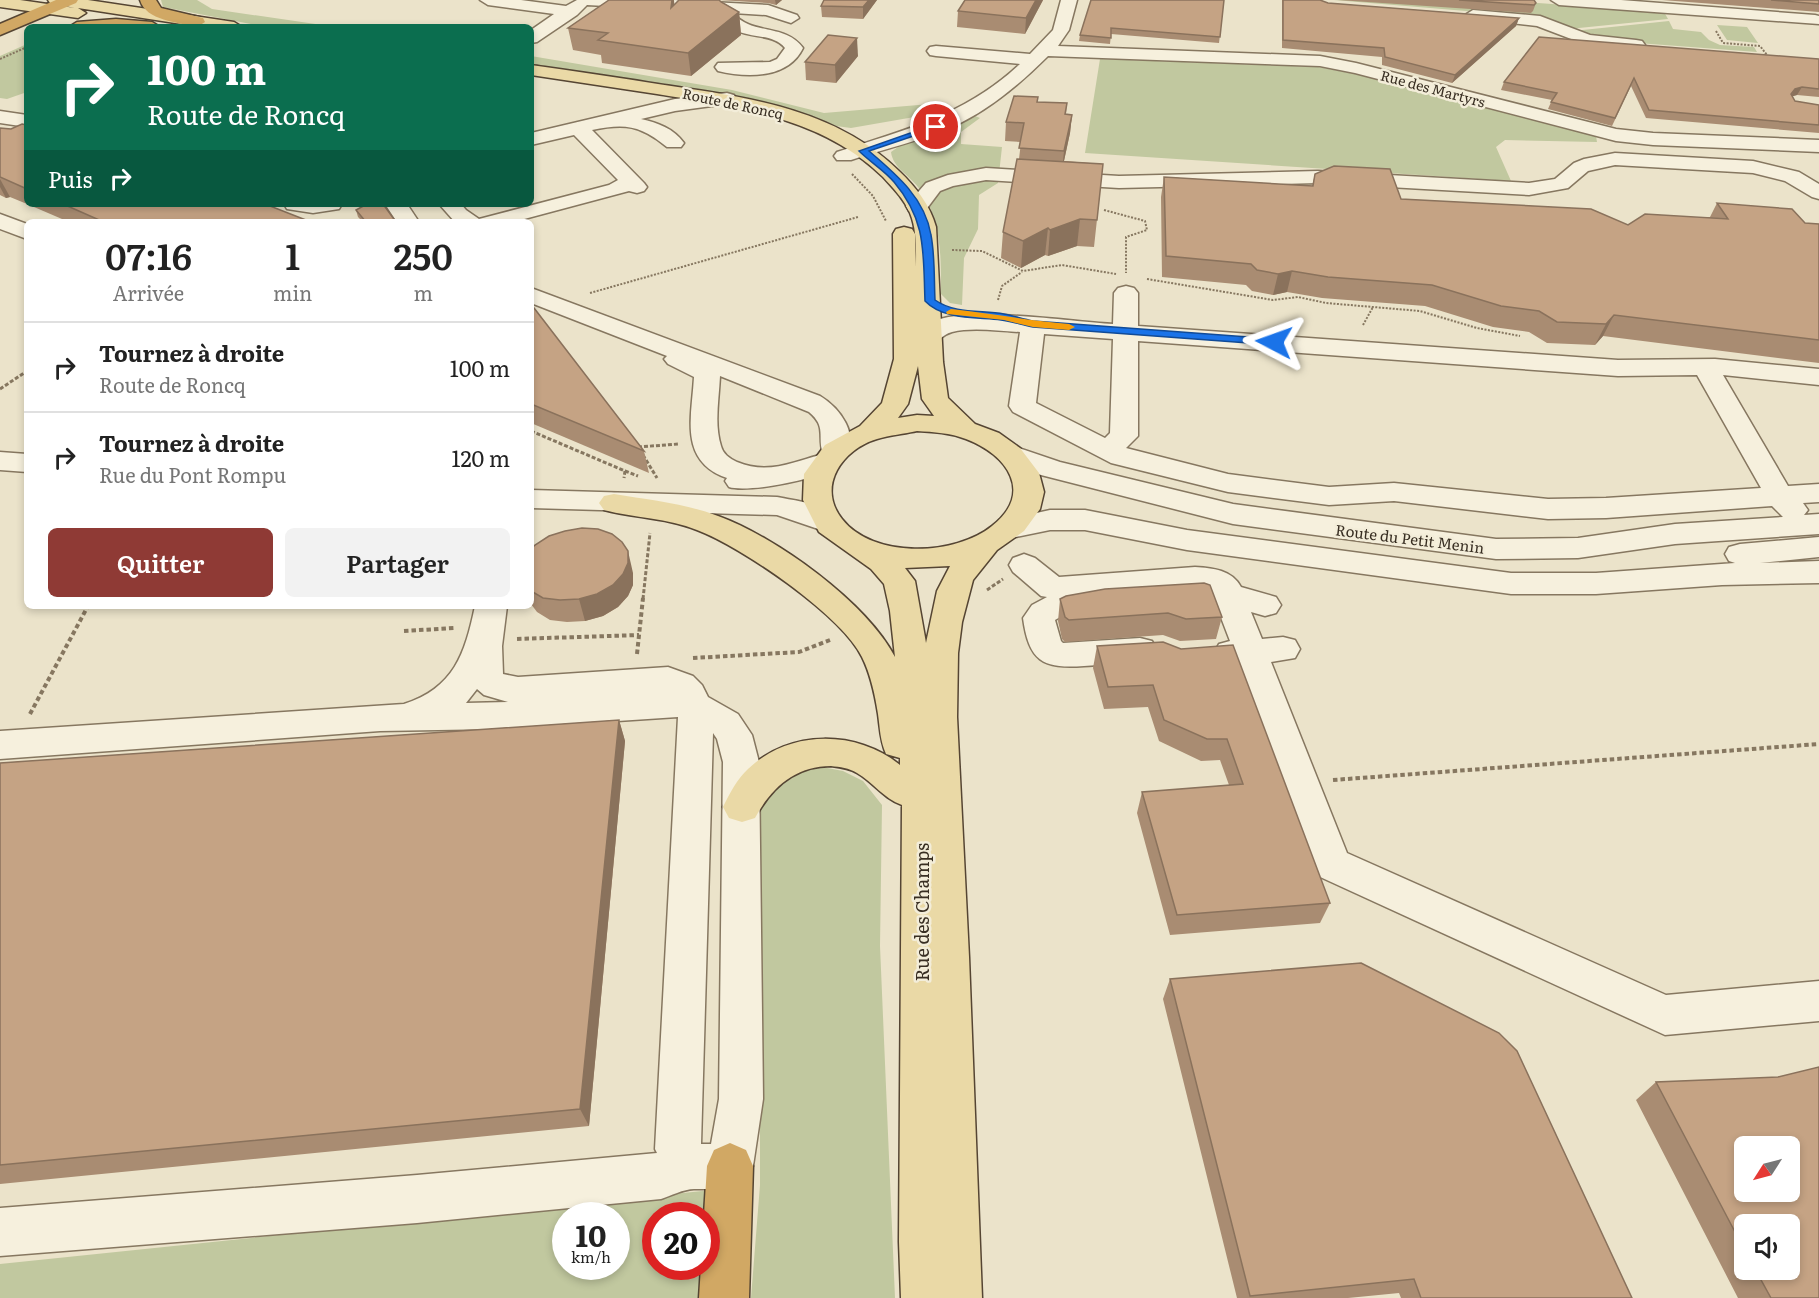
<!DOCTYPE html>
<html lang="fr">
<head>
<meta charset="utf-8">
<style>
  body { margin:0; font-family:Literata,serif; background:#f2f2f2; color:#222; height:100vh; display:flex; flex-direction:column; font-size:22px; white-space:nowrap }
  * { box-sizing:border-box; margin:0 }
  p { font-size:20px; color:#767676 }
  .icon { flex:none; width:33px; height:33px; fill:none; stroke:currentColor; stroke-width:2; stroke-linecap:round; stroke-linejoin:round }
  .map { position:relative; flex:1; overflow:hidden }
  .details { position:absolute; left:24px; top:219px; width:510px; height:390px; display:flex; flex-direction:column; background:#fff; border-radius:9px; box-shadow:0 3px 9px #0003 }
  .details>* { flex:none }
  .hud { position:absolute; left:24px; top:24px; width:510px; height:183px; border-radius:9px; box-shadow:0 3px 9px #0003; background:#0b6e4f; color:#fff; overflow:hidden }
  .needle { width:39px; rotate:234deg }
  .buttons { position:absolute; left:1734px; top:1136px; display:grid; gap:12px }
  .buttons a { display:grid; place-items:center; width:66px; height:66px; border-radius:9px; background:#fff; box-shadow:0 3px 9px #0003; font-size:30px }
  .speed { position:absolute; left:552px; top:1202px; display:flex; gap:12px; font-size:30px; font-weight:700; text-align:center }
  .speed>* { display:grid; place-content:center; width:78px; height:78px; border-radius:50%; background:#fff; box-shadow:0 3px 9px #0003; line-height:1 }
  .speed small { font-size:15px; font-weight:400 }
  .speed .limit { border:9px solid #d22; background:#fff; color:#111 }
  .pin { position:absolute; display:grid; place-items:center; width:51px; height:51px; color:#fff; margin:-26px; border:3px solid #fff; border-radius:50%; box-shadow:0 2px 6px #0007 }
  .me { position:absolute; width:66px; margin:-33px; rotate:274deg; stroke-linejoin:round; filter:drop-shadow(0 0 4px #0008) }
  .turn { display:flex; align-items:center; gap:21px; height:126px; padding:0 24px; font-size:27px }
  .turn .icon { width:78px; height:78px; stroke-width:2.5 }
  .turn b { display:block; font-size:42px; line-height:51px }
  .then { display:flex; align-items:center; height:57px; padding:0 24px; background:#0003; gap:12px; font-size:22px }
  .eta { display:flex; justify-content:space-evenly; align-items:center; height:102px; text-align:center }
  .eta b { font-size:36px; font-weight:600; line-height:42px }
  .button { display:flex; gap:12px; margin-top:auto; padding:12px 24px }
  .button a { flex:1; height:69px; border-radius:9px; background:#8f3a35; color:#fff; font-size:24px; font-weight:600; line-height:69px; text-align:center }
  .button a+a { background:#f2f2f2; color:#222 }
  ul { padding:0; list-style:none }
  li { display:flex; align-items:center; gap:18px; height:90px; padding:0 24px; border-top:2px solid #e0e0e0 }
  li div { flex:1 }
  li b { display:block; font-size:22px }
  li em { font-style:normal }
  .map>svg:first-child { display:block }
</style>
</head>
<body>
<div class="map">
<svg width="1819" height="1298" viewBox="0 0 1819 1298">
  <rect width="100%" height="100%" fill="#ebe3ca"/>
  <g fill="#c1c89f" fill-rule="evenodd">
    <path d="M161,0H197L212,9L336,27H267L163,7Z"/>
    <path d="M1334,0H1498L1664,12L1668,19L1569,29L1537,17Z"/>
    <path d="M1669,21L1673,29L1701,32L1709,40L1720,45L1754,47L1757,52L1598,40L1573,31Z"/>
    <path d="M1717,25L1747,27L1758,43L1727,40Z"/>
    <path d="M27,44V92L7,99L0,98V56Z"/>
    <path d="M531,56L732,90L824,113L942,103L949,106L920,116L851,128L836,126L797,111L731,95L539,66L531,64Z"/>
    <path d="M1100,59L1318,67L1365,76L1596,136L1597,142L1505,140L1496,147L1511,181L1085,153Z"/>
    <path d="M975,116L980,118L961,132V144L1002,147L998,183L979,195L978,229L964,258L962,305L950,303L941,294C941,257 942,218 918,187C909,175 893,168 891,152L901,145Z"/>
    <path d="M822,767L843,771L863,781L882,805L880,946L895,1298H751L760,1185V801C780,778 793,773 822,767Z"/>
    <path d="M712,1190L706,1215H656V1266H705L702,1298H0V1264ZM566,1215H616V1266H566Z"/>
  </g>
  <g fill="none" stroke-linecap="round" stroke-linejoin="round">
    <defs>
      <g id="minor">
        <path d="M480,0H521L566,6L577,0H673L768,5L797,15L799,18L791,23L766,15L733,13C752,36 785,23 803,48C788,79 747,78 718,71L715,67L718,63L770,62L777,59L785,48C768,28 738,46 716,12L587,5L577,15L537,42L531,43V30L554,14L488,5Z"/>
        <path d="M1061,0H1077L1069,30L1058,46L1320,56L1356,63L1616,129L1653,133L1819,140V152L1653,145L1616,141L1355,73L1320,66L1048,56C1020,84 988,111 952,127C920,141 884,149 851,160H837L834,156L837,152C905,130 966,115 1020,64L936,56L930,55L927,51L930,47L936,46L1030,54L1053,30Z"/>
        <path d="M1551,0H1621L1815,15L1819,16V24L1559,5Z"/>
        <path d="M1473,10L1540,16L1590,35L1636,40L1642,41L1645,45L1642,49L1636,50L1587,45L1537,26L1467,18L1465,15Z"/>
        <path d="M727,93L734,95L736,99L734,103L675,111L641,119C658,123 673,128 684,143L681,147H667C640,125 625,123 592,130L644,183L647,187L644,191L637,193L629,191L513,222H455L439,204H461L466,210L479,219L609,185L618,180L574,135L531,145V133L675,99Z"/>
        <path d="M0,111L27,115V127L0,123Z"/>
        <path d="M1615,153L1753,161L1799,172L1819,184V199L1812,197L1785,181L1753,173L1615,165L1588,171L1568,188L1529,195L1318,183L1119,188L986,180L953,186L940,191L925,211L917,212L909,211L906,206L926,183L948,175L986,168L1119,176L1318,171L1529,183L1555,179L1574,163L1584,159Z"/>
        <path d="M284,204H342L339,209L313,213L287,209Z"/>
        <path d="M385,204H407L419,222H397Z"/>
        <path d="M0,214L27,224V239L0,229Z"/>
        <path d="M1126,286L1134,288L1138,293V326L1618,360L1715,359L1819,369V385L1723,375L1788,486L1819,484V502L1803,503L1808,510L1804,515L1819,514V534L1675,544L1578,558L1496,559L1233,524L1041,475L1000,460L996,454L1000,448L1010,445L1060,462L1233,504L1496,539L1578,538L1675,524L1783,517L1772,506L1606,518L1548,519L1394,501L1329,505L1228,492L1111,463L1013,412L1009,406L1020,332C997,331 973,327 952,332C938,336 940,346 921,341L918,336C922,330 928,323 934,321C967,306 1074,322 1113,324L1114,293L1118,288ZM1044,334L1113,339L1110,433L1105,438L1036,403ZM1138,341L1618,376L1697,375L1761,488L1606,498L1548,499L1394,483L1329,487L1228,474L1126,448L1138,436Z"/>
        <path d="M531,288L820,396C840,408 860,435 845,457L837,459L839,462C828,479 748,493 729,487L725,481L727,478C678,461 692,416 694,377L668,364L664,359L667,356L531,303ZM720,376L809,412C827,427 817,436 823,454C793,462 768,475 737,462C729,458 723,454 721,446C714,424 719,399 720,376Z"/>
        <path d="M0,452L27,454V472L0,470Z"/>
        <path d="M531,490L777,497C796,501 831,504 842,522L837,529L827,532L777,515L531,508Z"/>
        <path d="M1050,510H1085L1187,530L1511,573H1596L1735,563L1729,561L1725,554L1729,547L1740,544L1819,537V557L1760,563L1819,561V583L1722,585L1596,594H1511L1187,550L1085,530H1050L1011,538L1000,535L996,528L1000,521Z"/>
        <path d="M1024,554L1035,558L1059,577L1195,567C1213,568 1232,570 1241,587L1276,597L1281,605L1276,613L1265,616L1251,612L1262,639L1283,637L1295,640L1300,649L1295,658L1271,662L1347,853L1666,995L1819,981V1021L1665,1035L1318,876L1239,665L1219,662L1214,653L1219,644L1230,641L1217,607L1200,604L1195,596L1199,589L1100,596L1104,603L1099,611L1062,616L1055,620L1061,641L1063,643L1140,638L1152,641L1157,650L1152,659L1140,662C1121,663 1103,665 1084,666C1042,669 1029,661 1023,618L1032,605L1047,597L1041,596L1013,572L1009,565L1013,558Z"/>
        <path d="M475,606H507L502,646L503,674L518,677L668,667L693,676L702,685L708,697L738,714L752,735L759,762L763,1099L753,1166L746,1182C727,1190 714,1189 694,1189C684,1189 670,1196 661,1199L417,1223L0,1256V1208L417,1175L657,1153L655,1149L678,717L496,729L380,731L0,759V731L404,704C454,688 465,654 475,606ZM477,689L484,695L508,702L466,703ZM713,733L717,739L723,762L719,1099L711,1144H701Z"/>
      </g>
      <g id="major">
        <path d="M0,0H20L75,8L50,3L48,0H88L234,22L242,27H201L78,8L86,13L78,18L0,7Z"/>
        <path d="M531,65C573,71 616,77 658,84C744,97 834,107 899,171C916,187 930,205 936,227L943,362L948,398L975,424L999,433L1020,448L1039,473L1044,492L1040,509L1024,531L997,550L973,580L962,622L958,653L957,717L969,957L982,1298H901L899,1242L902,805C884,799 873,782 857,773C849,768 840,767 831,766C795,766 771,788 755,818L742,822L729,818L723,807C730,793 737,779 748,769C790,729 857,730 900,765V758L886,754C880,741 880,728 878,714C875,695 871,675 862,657C841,615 742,547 697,530C668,518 634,518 604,510L599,503L604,496L614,494C649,500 684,503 718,516C776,537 866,602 895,657L890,611L884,584L871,569L819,532L803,500L804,474L825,445L860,426L882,403L894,359L893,234L896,229L904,227L912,229L915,234L916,267C916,249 917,230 910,213C904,199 893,188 883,177C822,117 737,107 657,94C615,88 573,81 531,75ZM918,366L922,399L934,416L917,415L898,418L908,404ZM917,431C934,432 950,433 966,439C1008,455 1034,493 992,526C955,556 873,559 842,519C816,486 843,449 877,439C890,435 904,434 917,431ZM950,566L937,591L926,643L915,581L905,568Z"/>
      </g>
      <g id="highway">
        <path d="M56,0H78L76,3L0,35V24Z"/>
        <path d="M140,0H156L161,8L203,18L205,22L197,27C178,22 146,21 140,0Z"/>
        <path d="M116,19L152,22L160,27H69L77,22Z"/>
        <path d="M730,1143L746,1150L753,1166L749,1298H699L701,1266H706V1215H704L707,1166L714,1150Z"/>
      </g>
    </defs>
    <use href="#minor" stroke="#867760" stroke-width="3"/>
    <use href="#major" stroke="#554533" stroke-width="3"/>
    <use href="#highway" stroke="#554533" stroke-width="3"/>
    <g stroke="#867760" stroke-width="2" stroke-dasharray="2 1.5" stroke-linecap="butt">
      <path d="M1716,31L1723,43L1760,46L1767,55"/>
      <path d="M0,59L27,47"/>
      <path d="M852,174L873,196L886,221"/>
      <path d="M1104,210L1145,221L1147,230L1126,237V273"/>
      <path d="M952,250L982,251L1023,271L1062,265L1116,274"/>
      <path d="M1147,279L1273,300L1298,297L1326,303L1420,311L1477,328L1520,336"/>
      <path d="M590,293L858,217"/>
      <path d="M998,300L1002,286L1022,272"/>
      <path d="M1363,325L1373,307"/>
    </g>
    <g stroke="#867760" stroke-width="3" stroke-dasharray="4 2" stroke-linecap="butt">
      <path d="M0,389L27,371"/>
      <path d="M531,431L625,471L624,478"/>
      <path d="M638,447L679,444"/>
      <path d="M643,455L657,478"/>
      <path d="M625,471L638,476"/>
      <path d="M987,590L1003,579"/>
      <path d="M643,599L650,533"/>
    </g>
    <g stroke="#867760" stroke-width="4" stroke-dasharray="4.5 3" stroke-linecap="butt">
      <path d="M404,631L455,628"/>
      <path d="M517,639L639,635"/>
      <path d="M637,654L643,598"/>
      <path d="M693,658L799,652L830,640"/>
      <path d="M30,714L88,606"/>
      <path d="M1333,780L1819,744"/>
    </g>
    <use href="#minor" fill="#f6f0dd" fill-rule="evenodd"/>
    <use href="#major" fill="#ead9a6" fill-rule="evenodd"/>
    <use href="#highway" fill="#d1a864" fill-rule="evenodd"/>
  </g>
  <g fill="#a98c72" fill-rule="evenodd">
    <path d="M609,0H674V5L679,0H782L776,5L768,3L719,0L739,12L741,35L691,76L602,63L601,55L573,50L568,28Z"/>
    <path d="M877,0L863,19L822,17L821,6Z"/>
    <path d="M1043,0L1025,34L957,27L958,11Z"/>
    <path d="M1224,0L1219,43L1111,34L1110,44L1079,41L1080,35Z"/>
    <path d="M1282,0H1320L1328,3L1519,18L1516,26L1452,83L1382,65V57L1282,48Z"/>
    <path d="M1338,0H1534L1536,3L1533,11L1531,13Z"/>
    <path d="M1662,0H1819V12Z"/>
    <path d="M858,56L836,83L806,80L805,62Z"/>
    <path d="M1819,59V97L1797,95L1792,96L1795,101L1819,105V133L1646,118L1631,86L1612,126L1548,109L1552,100L1501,90L1504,82Z"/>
    <path d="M1038,102L1067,103L1066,114L1072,115L1070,133L1064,161L1103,164L1094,247L1077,246L1048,256L1045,255L1021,268L1001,258L1003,232L1019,159L1021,142L1005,141L1006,122Z"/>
    <path d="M27,125V204L10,197L6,198L0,195V128L11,129Z"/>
    <path d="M1315,174L1401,199L1628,225L1710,217L1717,203L1805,223L1819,224V363L1603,336L1595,345L1547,343L1529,332L1493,327L1425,306L1322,298L1287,292L1273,295L1252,291L1246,285L1162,277L1161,197L1164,177L1312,186Z"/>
    <path d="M27,204H265L311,222H69Z"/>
    <path d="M356,210L396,222H363L358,217Z"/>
    <path d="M531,307L644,451L649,473L531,423Z"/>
    <path d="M531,549L633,573V585L628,596L618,607L603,616L585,621L567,622L550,620L537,612L531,604Z"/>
    <path d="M1060,599L1222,617L1216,639L1180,641L1163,635L1065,642L1062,639L1058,621Z"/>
    <path d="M1097,646L1181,649L1330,903L1320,923L1170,935L1137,813L1142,792L1229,785L1220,760L1201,761L1159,741L1148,707L1104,709L1093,668Z"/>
    <path d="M619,720L625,741L589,1126L0,1184V763Z"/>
    <path d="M1170,979L1632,1298H1401L1399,1293L1348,1298H1237L1163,999Z"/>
    <path d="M1656,1082L1819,1298H1738L1636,1100ZM1744,1224L1790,1269H1744Z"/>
  </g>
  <g fill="#8a725c">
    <path d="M672,0H674L675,12L671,8Z"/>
    <path d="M775,0H782L776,5Z"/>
    <path d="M869,0H877L863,19V7Z"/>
    <path d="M1036,0H1043L1025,34L1026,18Z"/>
    <path d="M739,12L741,35L691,76L688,53Z"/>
    <path d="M1519,18L1516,26L1452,83L1455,75Z"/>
    <path d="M857,38L858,56L836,83L835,65Z"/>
    <path d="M1802,87L1797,95L1790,97L1787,102L1795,89Z"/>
    <path d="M1072,115L1070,133L1062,170L1064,151Z"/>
    <path d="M0,179L10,197L6,198L0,187Z"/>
    <path d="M1080,219L1077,246L1048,256L1050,230Z"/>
    <path d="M1048,228L1045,255L1021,268L1023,241Z"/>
    <path d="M1292,271L1287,292L1273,295L1278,274Z"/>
    <path d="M1614,315L1603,336L1595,345L1606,324Z"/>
    <path d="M628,551L633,573V585L628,596L618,607L603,616L585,621L579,599Z"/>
    <path d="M619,720L625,741L589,1126L580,1109Z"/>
  </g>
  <g fill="#c5a384" stroke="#8a725c" stroke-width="1.5" fill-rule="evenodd">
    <path d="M609,0H672L671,8L679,0H719L721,2L739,12L688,53L598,40L608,33L568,28Z"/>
    <path d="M824,0H869L863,7L821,6Z"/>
    <path d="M965,0H1036L1026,18L958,11Z"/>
    <path d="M1091,0H1224L1220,37L1111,28V38L1080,35Z"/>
    <path d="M1283,0H1320L1328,3L1519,18L1455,75L1385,57L1384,48L1283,40Z"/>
    <path d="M1459,0H1534L1536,3L1534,5Z"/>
    <path d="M1771,0H1819V4Z"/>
    <path d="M828,35L857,38L835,65L805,62Z"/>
    <path d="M1539,37L1819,59V89L1802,87L1795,89L1791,94L1795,101L1819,105V125L1649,110L1634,78L1615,118L1551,102L1557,93L1504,82Z"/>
    <path d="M1014,96L1038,97L1037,102L1067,103L1065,114L1072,115L1064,151L1019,148L1024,123L1006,122Z"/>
    <path d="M22,124L27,125V189L0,177V128L11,129Z"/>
    <path d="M1017,159L1103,164L1097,220L1080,219L1050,230L1048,228L1023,241L1003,232Z"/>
    <path d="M1334,166L1390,169L1401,199L1591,209L1628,225L1645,214L1728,219L1717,203L1792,209L1805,223L1819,224V340L1614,315L1606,324L1557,322L1539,311L1501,306L1432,285L1328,277L1292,271L1278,274L1257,270L1251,264L1166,256L1164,177L1313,186L1315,174Z"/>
    <path d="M63,204H265L311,222H95L92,221L97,219Z"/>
    <path d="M367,204H383L396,222H366L356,210Z"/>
    <path d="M531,307L534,308L644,451L531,404Z"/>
    <path d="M582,528L598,529L612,534L622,542L628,551V563L623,574L613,585L597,594L579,599L560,600L543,598L531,591V549L535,545L549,536L565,531Z"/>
    <path d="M1204,583L1210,585L1222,617L1186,619L1168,613L1069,620L1065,617L1060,599L1066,596L1105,589Z"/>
    <path d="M1163,642L1181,649L1233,645L1330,903L1177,915L1142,792L1243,784L1227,739H1207L1164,720L1153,685L1108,687L1097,646Z"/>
    <path d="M619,720L580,1109L0,1165V763Z"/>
    <path d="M1361,963L1499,1033L1517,1051L1632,1298H1421L1414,1279L1250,1296L1170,979Z"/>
    <path d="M1819,1067V1298H1771L1755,1269H1790V1224H1744V1249L1656,1082L1778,1077ZM1744,1146H1790V1191H1744Z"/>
  </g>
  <path fill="#1a73e8" stroke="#114b97" stroke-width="1.5" d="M933,125L940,127L869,151C896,174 925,198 931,235C935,256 934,279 935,300C955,314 981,310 1004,314C1014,316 1023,319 1033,321L1274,339L1279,342L1274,345L1033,327C1022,325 1011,321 1001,320C976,317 943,320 925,301C923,253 927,221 894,182C884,170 870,162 859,151Z"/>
  <path fill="#f59e0b" d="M951,309C991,313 1030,321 1069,324L1075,327L1069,330L1033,327L1004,320L947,314L946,312Z"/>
  <g text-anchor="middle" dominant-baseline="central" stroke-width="5" stroke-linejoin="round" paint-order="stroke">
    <g font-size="14" fill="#382e22" stroke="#f3edd9">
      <text transform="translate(1433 88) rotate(15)">Rue des Martyrs</text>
      <text transform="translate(733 103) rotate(12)">Route de Roncq</text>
    </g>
    <g font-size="15" fill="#382e22" stroke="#f3edd9">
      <text transform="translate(1410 538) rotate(7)">Route du Petit Menin</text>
    </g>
    <g font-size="18" fill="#382e22" stroke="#f3edd9">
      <text transform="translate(921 912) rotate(-90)">Rue des Champs</text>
    </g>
  </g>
</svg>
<div class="buttons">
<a><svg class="needle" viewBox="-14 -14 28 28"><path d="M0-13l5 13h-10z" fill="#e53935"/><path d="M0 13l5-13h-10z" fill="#767676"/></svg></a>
<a><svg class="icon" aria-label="sound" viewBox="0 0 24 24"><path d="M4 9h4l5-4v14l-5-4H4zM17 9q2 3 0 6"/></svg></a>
</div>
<div class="speed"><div>10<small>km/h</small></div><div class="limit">20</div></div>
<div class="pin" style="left:936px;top:127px;background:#d93025"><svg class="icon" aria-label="arrive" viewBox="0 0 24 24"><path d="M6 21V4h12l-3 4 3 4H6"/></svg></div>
<svg class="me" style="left:1274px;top:342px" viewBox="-20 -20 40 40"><path d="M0-17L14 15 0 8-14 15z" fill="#1a73e8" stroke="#fff" stroke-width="4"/></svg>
<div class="hud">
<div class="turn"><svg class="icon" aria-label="right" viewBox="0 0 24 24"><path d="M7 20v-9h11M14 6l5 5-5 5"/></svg><div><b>100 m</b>Route de Roncq</div></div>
<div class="then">Puis<svg class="icon" aria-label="right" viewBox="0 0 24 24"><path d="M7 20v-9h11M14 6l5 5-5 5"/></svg></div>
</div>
<section class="details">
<div class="eta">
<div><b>07:16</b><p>Arrivée</p></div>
<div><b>1</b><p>min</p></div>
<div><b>250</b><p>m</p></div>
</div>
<ul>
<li><svg class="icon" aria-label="right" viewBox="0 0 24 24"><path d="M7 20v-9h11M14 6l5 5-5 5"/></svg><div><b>Tournez à droite</b><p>Route de Roncq</p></div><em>100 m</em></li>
<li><svg class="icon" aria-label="right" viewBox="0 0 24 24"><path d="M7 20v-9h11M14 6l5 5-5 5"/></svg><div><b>Tournez à droite</b><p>Rue du Pont Rompu</p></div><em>120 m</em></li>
</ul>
<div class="button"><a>Quitter</a><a>Partager</a></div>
</section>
</div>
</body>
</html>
